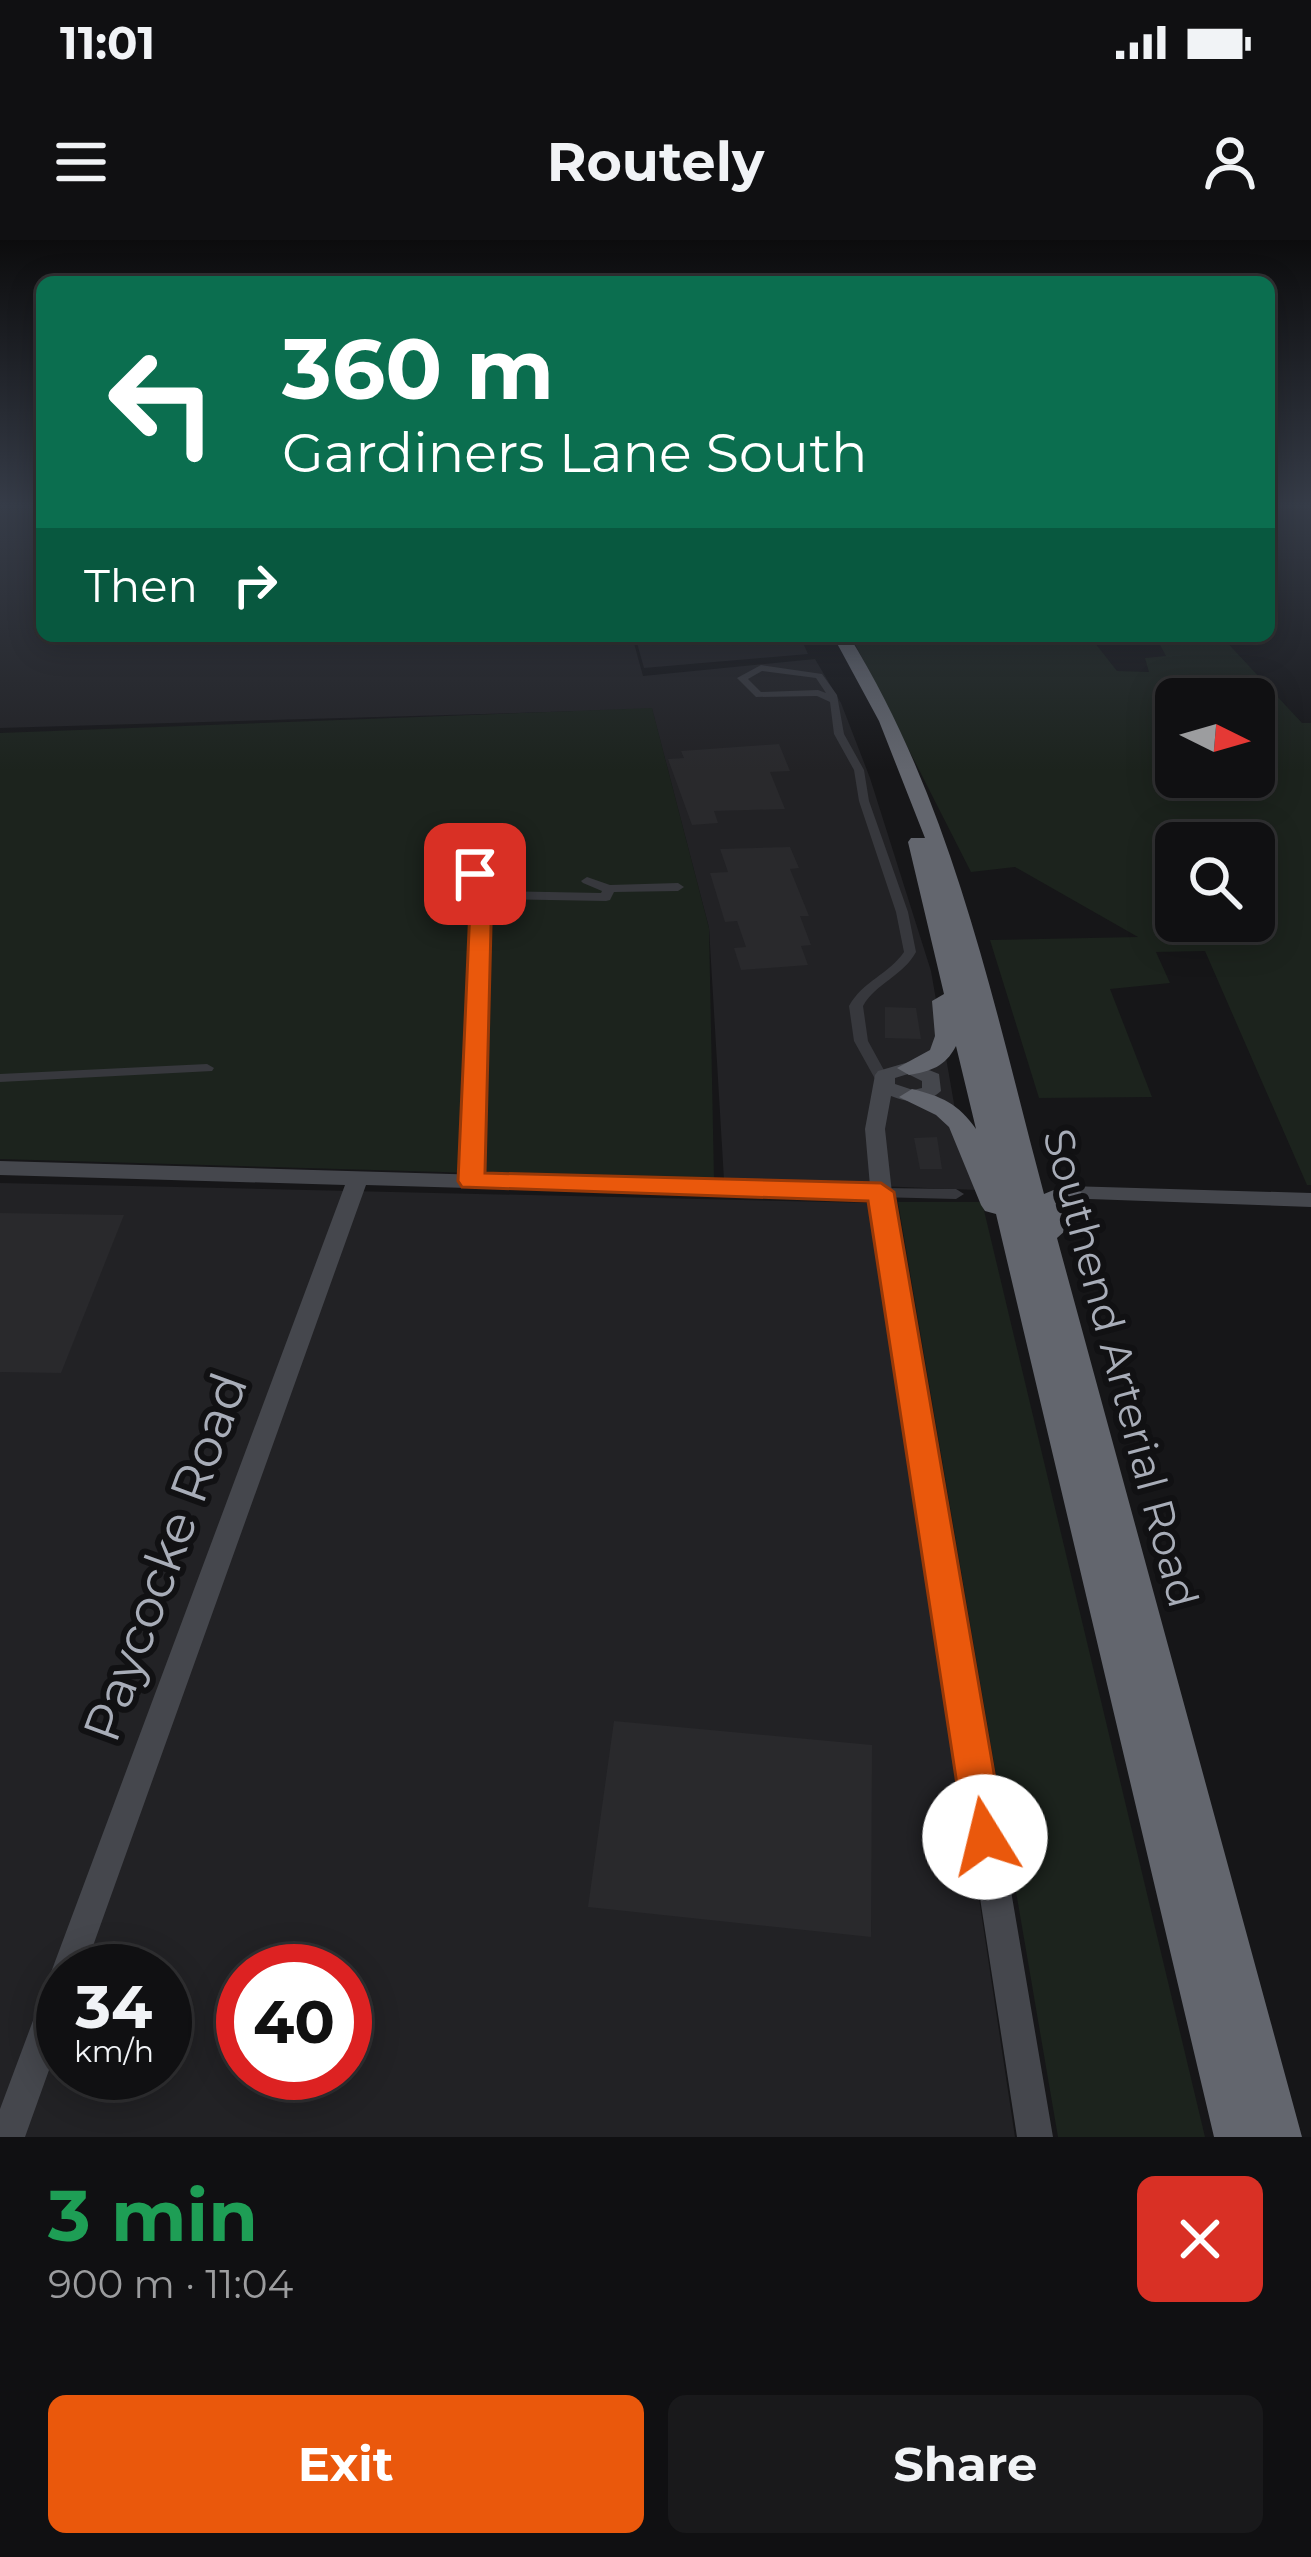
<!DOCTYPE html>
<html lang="en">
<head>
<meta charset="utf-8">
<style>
  body { margin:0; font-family:Montserrat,sans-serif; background:#19191b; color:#f1f3f6; height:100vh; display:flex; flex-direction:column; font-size:45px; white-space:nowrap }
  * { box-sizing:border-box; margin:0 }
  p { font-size:39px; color:#9c9d9f }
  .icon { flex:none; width:66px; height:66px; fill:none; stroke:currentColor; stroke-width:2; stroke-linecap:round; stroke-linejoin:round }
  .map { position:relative; height:1897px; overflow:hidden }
  .sheet { display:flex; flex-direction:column; background:#101012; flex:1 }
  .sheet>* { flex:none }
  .hud { position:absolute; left:36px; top:36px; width:1239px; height:366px; border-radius:18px; box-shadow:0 6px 30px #0003,0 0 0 3px #303032; background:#0b6e4f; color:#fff; overflow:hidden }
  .needle { width:78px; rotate:95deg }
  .controls { position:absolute; left:1155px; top:438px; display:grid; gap:24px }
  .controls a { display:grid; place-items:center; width:120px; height:120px; border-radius:18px; background:#101012; box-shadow:0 6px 30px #0003,0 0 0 3px #303032; font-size:60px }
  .speed { position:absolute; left:36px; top:1704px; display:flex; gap:24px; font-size:60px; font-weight:700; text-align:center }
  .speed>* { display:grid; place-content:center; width:156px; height:156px; border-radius:50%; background:#101012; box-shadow:0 6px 30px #0003,0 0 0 3px #303032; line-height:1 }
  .speed small { font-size:30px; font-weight:400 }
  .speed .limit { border:18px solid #d22; background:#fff; color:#111 }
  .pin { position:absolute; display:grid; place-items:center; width:102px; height:102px; color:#fff; margin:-51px; border-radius:24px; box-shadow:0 6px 18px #0006 }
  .me { position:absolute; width:132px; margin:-66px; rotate:351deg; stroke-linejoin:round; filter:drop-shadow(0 0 9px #0008) }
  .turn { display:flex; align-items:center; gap:42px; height:252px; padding:0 48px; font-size:54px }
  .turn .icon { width:156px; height:156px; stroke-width:2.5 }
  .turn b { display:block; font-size:84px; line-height:102px }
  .then { display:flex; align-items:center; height:114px; padding:0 48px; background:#0003; gap:24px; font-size:45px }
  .round { display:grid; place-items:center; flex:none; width:126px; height:126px; border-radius:18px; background:#19191b }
  .summary { display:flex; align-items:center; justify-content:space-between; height:204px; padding:0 48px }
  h1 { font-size:72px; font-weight:700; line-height:90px; color:#1e9e55 }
  .button { display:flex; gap:24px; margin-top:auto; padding:24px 48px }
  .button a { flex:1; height:138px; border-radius:18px; background:#ea580c; color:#fff; font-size:48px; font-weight:700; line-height:138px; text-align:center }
  .button a+a { background:#19191b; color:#f1f3f6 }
  .status { display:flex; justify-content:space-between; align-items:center; height:84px; padding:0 60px; background:#101012; direction:ltr }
  .status svg { height:33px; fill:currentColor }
  header { display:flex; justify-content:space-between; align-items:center; height:156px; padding:0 48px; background:#101012; font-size:54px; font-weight:700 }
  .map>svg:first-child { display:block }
</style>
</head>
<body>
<div class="status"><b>11:01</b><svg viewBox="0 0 49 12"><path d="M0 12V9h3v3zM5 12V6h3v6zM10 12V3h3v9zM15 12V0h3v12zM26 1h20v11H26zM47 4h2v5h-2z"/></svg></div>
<header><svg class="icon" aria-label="menu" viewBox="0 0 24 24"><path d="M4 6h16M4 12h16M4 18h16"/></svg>Routely<svg class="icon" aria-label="person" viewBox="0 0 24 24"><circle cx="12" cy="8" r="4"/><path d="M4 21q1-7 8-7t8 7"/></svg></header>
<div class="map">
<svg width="1311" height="1897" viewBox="0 0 1311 1897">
  <rect width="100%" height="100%" fill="#161618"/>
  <g fill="#222225" fill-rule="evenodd">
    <path d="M0,266H42V396H632L643,436L815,419L841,463L870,538L931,731L957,881L978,950L724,940L709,688L652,469L0,488Z"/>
    <path d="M635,396H800L808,414L644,428Z"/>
    <path d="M0,943L874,963L1015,1897H0ZM63,1731H165V1833H63ZM243,1731H345V1833H243Z"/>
  </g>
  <g fill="#1c231d" fill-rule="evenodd">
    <path d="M851,396L1091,398L1117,431L1149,432L1145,418L1166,416L1157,399L1221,396L1302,483H1311V945H1307L1205,711L1156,712L1170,743L1110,749L1152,857L1039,858L990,700L1138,697L1015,627L971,632ZM1176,459H1254V537H1176ZM1176,603H1254V681H1176Z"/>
    <path d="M652,468L709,688L714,940L0,919V493Z"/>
    <path d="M898,962H982L1205,1897H1058Z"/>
  </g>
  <g fill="#29292c">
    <path d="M779,504L790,531L770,532L785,569L714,571L718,583L692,585L668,519L684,518L681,511Z"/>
    <path d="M790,607L799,628L790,629L809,676H800L811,705L801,706L808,725L741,730L734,708L746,707L737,681L725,682L710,633L728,632L720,609Z"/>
    <path d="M885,767L916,768L921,799L885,798Z"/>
    <path d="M937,897L942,929H920L914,898Z"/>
    <path d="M0,973L124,975L61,1133L0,1132Z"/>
    <path d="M614,1481L872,1505L871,1697L588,1667Z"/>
  </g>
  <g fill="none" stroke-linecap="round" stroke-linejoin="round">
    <g fill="#37383d" fill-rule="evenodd">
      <path d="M761,425L822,434L837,455L844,494L864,530L869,561L908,672L916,712C903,736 876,743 863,766L868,801L891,843L889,846H879L854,801L849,766C863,741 889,734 904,712L896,672L859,561L854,530L834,494L830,462L817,456L756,457L737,438ZM762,431L816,438L826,453L818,450L761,452L748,439Z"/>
      <path d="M463,631L484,635L487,655L497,651L601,653L602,651L583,643L581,641L587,637L610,645L678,643L684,647L678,651L614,652L610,660L606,661L498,659L487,663L478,941L471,946L464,941L475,661L474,639L459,636L457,634Z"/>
      <path d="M207,824L214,828L212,831L0,842V834Z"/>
      <path d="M881,948L956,949L964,954L956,959L876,957L873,953Z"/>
    </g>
    <g fill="#45474d" fill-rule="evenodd">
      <path d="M909,822L939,834L941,851C926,865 909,863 891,856L885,889L892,953L1053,1897H1017L872,960L366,945L84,1731H63V1791L25,1897H0V1869L345,945L0,935V921L870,946L865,889L875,835L878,831ZM908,834L922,841V848L913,850L895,844V838Z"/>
      <path d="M1068,946L1311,953V967L1061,958L1057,953Z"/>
    </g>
    <path fill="#63666e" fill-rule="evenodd" d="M833,396H849C954,566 993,763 1044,954L1068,944L1082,953L1064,966L1066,990L1057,998L1302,1897H1214L996,974L985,971L981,965L949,887L936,875L899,857L912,849C941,856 959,864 976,889L956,806C945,827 931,831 909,835L897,828L930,810L935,796L932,761L944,754L908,602L911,598H925L879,481Z"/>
  </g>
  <linearGradient id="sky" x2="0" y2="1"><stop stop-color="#0c0c0d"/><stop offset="0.5" stop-color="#363c48"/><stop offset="1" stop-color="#363c48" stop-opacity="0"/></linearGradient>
  <rect width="1311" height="531" fill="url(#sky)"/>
  <path fill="#ea580c" stroke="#983908" stroke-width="3" d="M475,628L482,630L492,645L485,933L881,943L894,952L1005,1597L999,1611L985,1616L971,1611L965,1597L868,961L462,947L458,941L471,645L464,634Z"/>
  <g text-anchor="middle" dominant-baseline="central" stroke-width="12" stroke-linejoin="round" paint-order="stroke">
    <g font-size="42" fill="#a8adb8" stroke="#111113">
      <text transform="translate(1121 1128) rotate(75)">Southend Arterial Road</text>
    </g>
    <g font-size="51" fill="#a8adb8" stroke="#111113">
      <text transform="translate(165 1317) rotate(-70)">Paycocke Road</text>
    </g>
  </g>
</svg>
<div class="controls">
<a><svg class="needle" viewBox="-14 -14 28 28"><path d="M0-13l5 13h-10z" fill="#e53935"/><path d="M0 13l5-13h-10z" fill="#9c9d9f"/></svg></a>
<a><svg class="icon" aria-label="search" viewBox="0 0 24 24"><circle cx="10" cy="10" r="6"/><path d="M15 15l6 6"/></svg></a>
</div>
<div class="speed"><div>34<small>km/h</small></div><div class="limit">40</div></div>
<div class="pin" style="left:475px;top:634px;background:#d93025"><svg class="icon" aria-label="arrive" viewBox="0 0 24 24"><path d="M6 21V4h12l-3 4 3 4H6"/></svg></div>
<svg class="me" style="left:985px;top:1597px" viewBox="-20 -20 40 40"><circle r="19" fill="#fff"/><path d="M0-13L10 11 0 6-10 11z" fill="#ea580c"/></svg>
<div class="hud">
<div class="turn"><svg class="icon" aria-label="left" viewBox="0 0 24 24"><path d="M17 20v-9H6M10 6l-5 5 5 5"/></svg><div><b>360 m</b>Gardiners Lane South</div></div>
<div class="then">Then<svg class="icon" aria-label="right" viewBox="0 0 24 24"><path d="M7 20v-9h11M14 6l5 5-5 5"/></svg></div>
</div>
</div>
<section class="sheet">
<div class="summary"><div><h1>3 min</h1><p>900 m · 11:04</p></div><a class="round" style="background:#d93025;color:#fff"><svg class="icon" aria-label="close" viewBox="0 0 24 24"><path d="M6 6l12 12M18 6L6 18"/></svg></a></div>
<div class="button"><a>Exit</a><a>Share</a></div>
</section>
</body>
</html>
